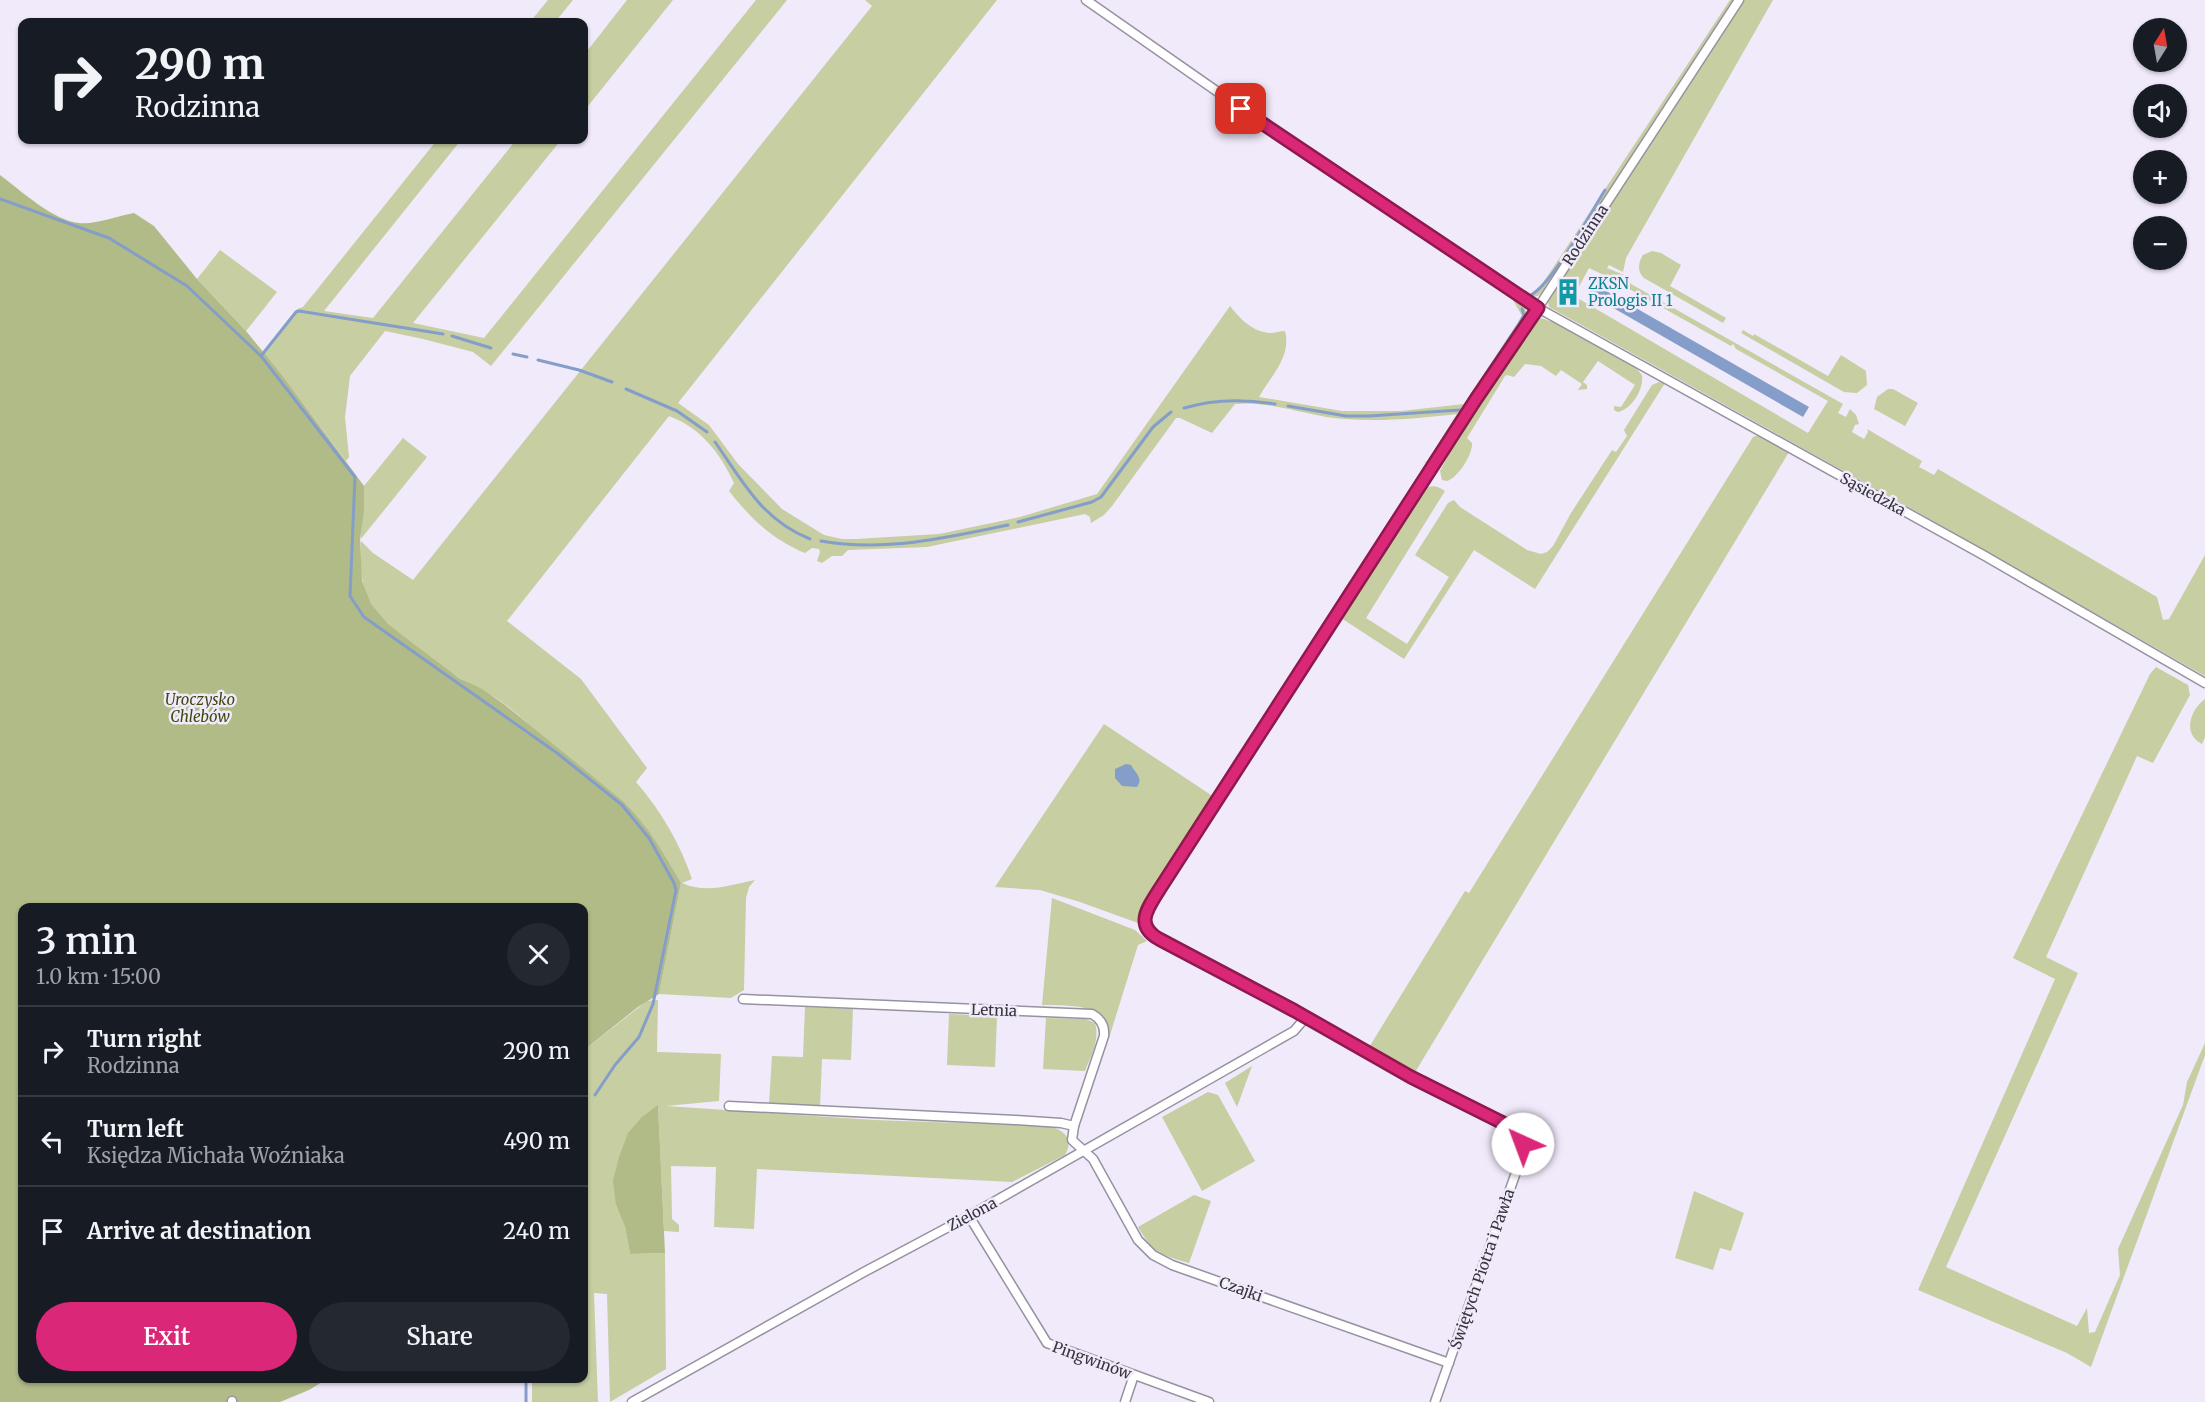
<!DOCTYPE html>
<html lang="en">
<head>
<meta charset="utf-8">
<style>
  body { margin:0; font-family:Merriweather,serif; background:#242831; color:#f1f3f6; height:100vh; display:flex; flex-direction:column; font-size:22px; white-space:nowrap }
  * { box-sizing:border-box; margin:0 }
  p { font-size:20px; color:#9ea1a6 }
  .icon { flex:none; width:33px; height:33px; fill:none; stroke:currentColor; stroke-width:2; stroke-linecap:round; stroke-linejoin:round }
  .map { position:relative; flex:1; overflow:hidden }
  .drawer { position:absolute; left:18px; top:903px; width:570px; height:480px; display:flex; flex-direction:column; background:#171b24; border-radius:12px; box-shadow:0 2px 4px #0004 }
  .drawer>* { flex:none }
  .top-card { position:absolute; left:18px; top:18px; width:570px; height:126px; border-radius:12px; box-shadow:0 2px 4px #0004; background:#171b24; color:#f1f3f6; overflow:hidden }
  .needle { width:39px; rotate:11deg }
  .controls { position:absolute; left:2133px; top:18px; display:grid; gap:12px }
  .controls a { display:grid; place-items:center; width:54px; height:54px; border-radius:50%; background:#171b24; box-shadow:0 2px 4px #0004; font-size:30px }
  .pin { position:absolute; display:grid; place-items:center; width:51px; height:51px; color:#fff; margin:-26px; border-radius:12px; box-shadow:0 3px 9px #0006 }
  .me { position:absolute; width:66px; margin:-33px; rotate:317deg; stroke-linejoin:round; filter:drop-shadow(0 0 4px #0008) }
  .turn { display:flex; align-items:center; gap:21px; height:126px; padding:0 18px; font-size:27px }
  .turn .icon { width:78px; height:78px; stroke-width:2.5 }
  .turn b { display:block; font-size:42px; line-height:51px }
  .round { display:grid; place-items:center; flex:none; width:63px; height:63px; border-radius:32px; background:#242831 }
  .overview { display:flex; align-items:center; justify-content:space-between; height:102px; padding:0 18px }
  h1 { font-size:36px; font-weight:600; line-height:45px }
  .button { display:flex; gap:12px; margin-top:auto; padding:12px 18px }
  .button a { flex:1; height:69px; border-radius:36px; background:#db2777; color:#fff; font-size:24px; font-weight:600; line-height:69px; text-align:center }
  .button a+a { background:#242831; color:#f1f3f6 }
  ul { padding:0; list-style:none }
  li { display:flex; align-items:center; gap:18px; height:90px; padding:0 18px; border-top:2px solid #363941 }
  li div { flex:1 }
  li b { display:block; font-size:22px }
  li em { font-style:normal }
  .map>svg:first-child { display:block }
</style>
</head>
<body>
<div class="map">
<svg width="2205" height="1402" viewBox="0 0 2205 1402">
  <rect width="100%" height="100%" fill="#f1eafb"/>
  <g fill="#c6cea2" fill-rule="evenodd">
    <path d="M548,0H573L555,22H530Z"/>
    <path d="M627,0H673L584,111V55Z"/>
    <path d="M756,0H787L491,366L473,352L423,339L385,331L350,376L345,417L349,457L346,461L285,379L262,353L297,309L303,307L437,140H461L324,311L373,318L516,140H561L413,323L484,338Z"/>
    <path d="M865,0H997L678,403L709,425L738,464L782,509L824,535L842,539H856L939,534L1020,517L1097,494L1230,306C1240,319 1253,332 1270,333C1275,333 1280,331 1285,331C1292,357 1270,377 1259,397L1342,411H1401L1464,404L1522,316L1513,300H1517L1525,307L1527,315L1437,452L1427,463L1424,462L1427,461L1457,414C1420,418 1383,422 1345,419C1310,417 1270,400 1235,404L1212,433L1180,418H1176L1112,506L1104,515L1091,523L1090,517L1085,514L927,547L848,550L842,556H832L822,563L817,561L820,552L819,549L812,548L805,553C773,540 750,518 729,491L734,483C720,453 701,428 669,416L507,621L581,679L647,768L636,782C661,811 680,843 692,879L682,883C706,894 730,885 755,880L749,887L746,898L744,990L731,998L659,994L681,883C664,853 648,825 623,801C595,779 568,757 541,735C528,724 516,712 502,702C488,692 473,686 458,677C434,662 385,628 371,604C352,572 364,522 364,486L403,438L427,457L360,540L373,553L413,580L872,6Z"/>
    <path d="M1730,0H1734L1545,289L1538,296L1529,297L1528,295L1539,289Z"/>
    <path d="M1744,0H1773L1626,258L1623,272L1609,265L1607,268L1624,275L1631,284L1843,404L1838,413L1846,417L1850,409L1856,415L1859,424L1855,425L1852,432L1864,439L1868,432L1867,429L1922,461L1919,467L1934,475L1938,469L2157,597L2163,620L2169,619L2205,555V676L1912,509L1549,307L1548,302L1551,295ZM1589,268L1606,276L1731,346L1733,344L1736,349L1828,401L1808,433L1574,296Z"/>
    <path d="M220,250L277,292L246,331L197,279Z"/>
    <path d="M1652,251L1661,253L1681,265L1670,286L1726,318L1723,323L1644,278C1637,271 1638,263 1643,255Z"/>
    <path d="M1541,318L1555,323L1635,367L1642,375C1644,389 1632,409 1618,412L1614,410V406L1621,407L1635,385L1598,361L1583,382L1587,385V389L1578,390L1582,384L1561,370L1556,376L1541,366L1525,364L1514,377L1507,375L1505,376L1467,438L1472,443C1473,454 1458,478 1447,481L1442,480L1440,471L1463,428L1535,322Z"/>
    <path d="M1743,330L1753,336L1754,334L1828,376L1841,355L1866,371L1867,385L1857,393L1844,392L1741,333Z"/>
    <path d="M1659,382L1665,383L1535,589L1474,550L1404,659L1341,618L1423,490C1432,484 1437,486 1445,491L1366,618L1407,644L1449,577L1415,555L1448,503L1454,500L1460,507L1527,550L1541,554L1547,552L1553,546L1571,513L1612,450L1616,452L1627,436L1624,430L1652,385Z"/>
    <path d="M1888,389H1893L1918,403L1905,426L1874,409L1877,397Z"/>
    <path d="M1759,435L1789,452L1414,1074L1368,1049L1465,891L1469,893L1753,437Z"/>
    <path d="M2156,667L2188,685L2190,695L2153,763L2137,756L2046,957L2078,973L1946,1267L2077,1326L2087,1308L2089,1333L2095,1332L2120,1275L2118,1249L2183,1105L2187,1082L2205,1043V1055L2091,1367L2067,1353L1918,1290L2055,979L2013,958L2150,674Z"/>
    <path d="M2205,699V737L2202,744C2182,734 2190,710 2205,699Z"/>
    <path d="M1104,724L1214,797L1145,906L1138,923L1080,902L1040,890L995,887Z"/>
    <path d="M1052,898L1135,930L1147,941L1138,945L1109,1038C1108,1031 1107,1024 1103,1019C1092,1003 1059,1006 1042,1005Z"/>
    <path d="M658,1000L657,1052L721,1054L719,1101L666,1106L874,1120L1047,1126C1063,1129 1075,1138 1065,1155L1012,1182L757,1169L754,1229L714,1227L716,1167L671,1166L672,1219L679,1225V1232L664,1231L658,1106L616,1205L625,1227L630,1254L665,1253L666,1369L610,1402L607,1294L594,1293L598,1402H532V1379L584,1378V1050L647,1001Z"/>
    <path d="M805,1007L853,1009L851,1060L822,1059L820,1107L769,1104L772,1056L803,1057Z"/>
    <path d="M949,1014L997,1016L995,1067L947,1065Z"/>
    <path d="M1046,1018L1086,1019L1095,1023C1100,1040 1091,1056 1085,1071L1043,1069Z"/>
    <path d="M1252,1066L1237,1107L1225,1083Z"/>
    <path d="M1208,1092L1218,1095L1255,1161L1202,1191L1162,1117Z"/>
    <path d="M1694,1191L1744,1213L1731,1251L1720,1248L1713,1270L1675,1258Z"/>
    <path d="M1194,1195L1211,1201L1189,1263C1159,1254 1154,1254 1138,1227Z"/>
  </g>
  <g fill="#b1bb88">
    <path d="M0,175C20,190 54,221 79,223C94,225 117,216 134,213L154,226L197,279L246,331L285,379L364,486V511L360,540L362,581L371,604L388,624L411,642L459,678L482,689L504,704L623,801C648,825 664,853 681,883L659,994L638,1007L584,1050V908H22V1378L327,1379L309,1390L280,1402H0Z"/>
    <path d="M658,1105L665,1253L630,1254L625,1227L616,1205L613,1181L619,1157L628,1133L642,1117Z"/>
  </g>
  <g fill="#859ec9">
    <path d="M1594,284L1809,407L1803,417L1589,294Z"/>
    <path d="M1126,764L1131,765C1135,773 1144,778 1137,787L1122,786L1115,778V769Z"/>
  </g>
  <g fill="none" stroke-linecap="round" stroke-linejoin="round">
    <g stroke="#859ec9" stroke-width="3">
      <path d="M0,199L109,238L187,286L261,356L355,477L350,596L364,617L557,753L622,805L649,838L674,883L676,890L653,1004L639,1037L615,1065L595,1095"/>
      <path d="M1531,295C1553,283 1590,214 1605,190"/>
      <path d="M452,336L491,348"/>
      <path d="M513,354L527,357"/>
      <path d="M261,356L296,312L299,311L443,334"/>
      <path d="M538,360L579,370L612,382"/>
      <path d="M626,389L677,411L707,432"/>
      <path d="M1288,406L1346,416H1369L1460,410"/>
      <path d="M1184,408C1214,399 1245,399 1275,404"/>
      <path d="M1462,410L1519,324L1524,315L1522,309"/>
      <path d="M715,442C744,483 762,520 810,539"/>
      <path d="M1018,522L1092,502L1101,497L1153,427L1171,412"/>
      <path d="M821,541C883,552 947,538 1008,525"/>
      <path d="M584,1112L586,1109"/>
      <path d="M526,1402V1378"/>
    </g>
    <defs>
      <g id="street">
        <path d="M1086,0L1301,150L1538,308L1985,556L2205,683"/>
        <path d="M743,999L1092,1014C1101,1019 1105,1026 1104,1036L1074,1126L1072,1140L1093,1159L1138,1240L1153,1255L1172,1265L1449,1363"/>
        <path d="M729,1106L1015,1120L1061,1123L1074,1126"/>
        <path d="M969,1216L1047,1343L1209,1402"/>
        <path d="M232,1401V1402"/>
        <path d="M632,1402L864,1272L969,1216L1294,1031L1306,1017"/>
        <path d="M1125,1402L1134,1375"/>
        <path d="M1435,1402L1520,1161C1524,1147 1524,1136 1511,1127L1411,1078L1295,1011L1159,939C1135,924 1148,908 1159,890L1476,399L1532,317L1739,0"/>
      </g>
    </defs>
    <use href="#street" stroke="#9791a0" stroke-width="11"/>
    <use href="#street" stroke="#fff" stroke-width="8"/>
  </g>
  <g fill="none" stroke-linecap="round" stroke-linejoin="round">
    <defs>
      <path id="route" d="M1241,109L1538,308L1476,399L1159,890C1148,908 1134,925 1159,939L1295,1011L1411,1077L1511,1127L1520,1135L1523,1144"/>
    </defs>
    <use href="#route" stroke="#8e194d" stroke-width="15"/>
    <use href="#route" stroke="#db2777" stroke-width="10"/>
  </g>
  <defs>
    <symbol id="building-bare" viewBox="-9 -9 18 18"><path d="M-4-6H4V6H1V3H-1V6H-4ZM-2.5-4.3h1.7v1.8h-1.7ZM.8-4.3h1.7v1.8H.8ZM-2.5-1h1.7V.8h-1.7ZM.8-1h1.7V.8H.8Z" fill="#0f9aa8" stroke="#f1eafb" stroke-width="2.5" paint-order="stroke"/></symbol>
  </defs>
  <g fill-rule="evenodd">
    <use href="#building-bare" x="1549" y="273" width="38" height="38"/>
  </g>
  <g text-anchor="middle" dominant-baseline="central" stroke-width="5" stroke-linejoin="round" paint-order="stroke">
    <g font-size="15" fill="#37343b" stroke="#f1eafb">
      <text transform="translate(1585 235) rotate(-57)">Rodzinna</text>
      <text transform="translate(1873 494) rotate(29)">Sąsiedzka</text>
      <text transform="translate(994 1010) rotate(2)">Letnia</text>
      <text transform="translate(972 1214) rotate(-28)">Zielona</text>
      <text transform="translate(1482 1269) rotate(-71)">Świętych Piotra i Pawła</text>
      <text transform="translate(1241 1289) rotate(20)">Czajki</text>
      <text transform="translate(1092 1360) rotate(20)">Pingwinów</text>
    </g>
    <g font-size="15" fill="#0d838f" stroke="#f1eafb" text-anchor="start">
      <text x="1588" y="283">ZKSN<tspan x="1588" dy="17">Prologis II 1</tspan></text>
    </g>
    <g font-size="15" font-style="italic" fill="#3f470b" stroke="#f1eafb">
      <text x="200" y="699">Uroczysko<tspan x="200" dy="17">Chlebów</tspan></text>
    </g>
  </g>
</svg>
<div class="controls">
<a><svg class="needle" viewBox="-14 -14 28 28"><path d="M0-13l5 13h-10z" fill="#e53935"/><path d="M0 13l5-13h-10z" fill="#9ea1a6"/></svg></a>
<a><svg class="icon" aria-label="sound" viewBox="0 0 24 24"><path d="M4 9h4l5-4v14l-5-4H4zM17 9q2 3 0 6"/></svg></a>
<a>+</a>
<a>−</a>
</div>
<div class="pin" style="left:1241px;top:109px;background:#d93025"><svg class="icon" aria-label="arrive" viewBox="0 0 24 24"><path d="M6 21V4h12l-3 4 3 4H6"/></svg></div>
<svg class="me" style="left:1523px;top:1144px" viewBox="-20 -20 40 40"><circle r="19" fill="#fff"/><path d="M0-13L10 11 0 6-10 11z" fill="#db2777"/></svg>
<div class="top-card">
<div class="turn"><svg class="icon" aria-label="right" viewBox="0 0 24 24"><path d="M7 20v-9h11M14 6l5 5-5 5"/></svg><div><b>290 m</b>Rodzinna</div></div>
</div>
<section class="drawer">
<div class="overview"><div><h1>3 min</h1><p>1.0 km · 15:00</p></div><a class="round"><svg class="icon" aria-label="close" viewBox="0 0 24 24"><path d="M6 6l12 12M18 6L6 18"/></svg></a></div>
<ul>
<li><svg class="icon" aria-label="right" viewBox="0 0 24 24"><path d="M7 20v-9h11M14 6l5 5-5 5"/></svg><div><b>Turn right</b><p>Rodzinna</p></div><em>290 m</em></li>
<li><svg class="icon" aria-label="left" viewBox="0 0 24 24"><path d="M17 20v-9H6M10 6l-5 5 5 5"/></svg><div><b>Turn left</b><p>Księdza Michała Woźniaka</p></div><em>490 m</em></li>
<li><svg class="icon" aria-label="arrive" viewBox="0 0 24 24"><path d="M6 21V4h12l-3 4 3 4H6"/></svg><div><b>Arrive at destination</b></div><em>240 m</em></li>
</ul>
<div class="button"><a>Exit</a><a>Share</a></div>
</section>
</div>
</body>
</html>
